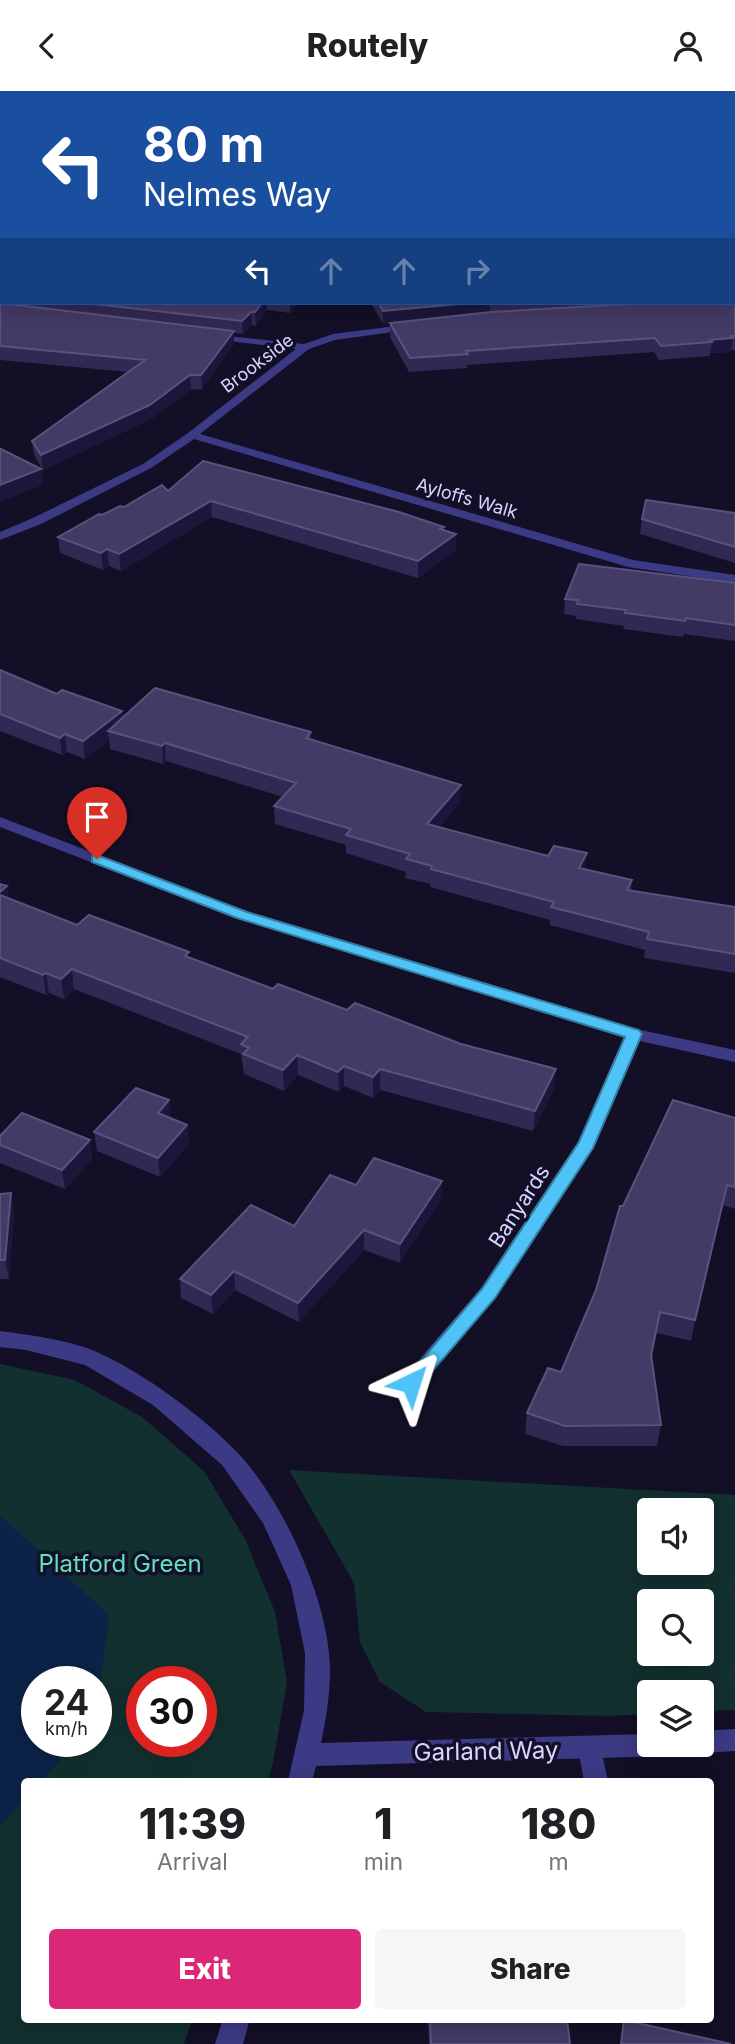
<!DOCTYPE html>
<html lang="en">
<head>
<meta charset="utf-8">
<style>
  body { margin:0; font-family:Inter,sans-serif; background:#f6f6f6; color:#202124; height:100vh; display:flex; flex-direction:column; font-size:26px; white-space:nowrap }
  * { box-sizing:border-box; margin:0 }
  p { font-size:23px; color:#757577 }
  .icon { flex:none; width:38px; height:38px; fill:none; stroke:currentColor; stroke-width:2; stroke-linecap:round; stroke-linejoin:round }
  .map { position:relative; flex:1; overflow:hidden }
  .side { position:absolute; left:21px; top:1687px; width:693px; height:245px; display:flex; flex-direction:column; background:#fff; border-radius:7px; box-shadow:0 4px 18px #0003 }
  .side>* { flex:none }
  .banner { position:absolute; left:0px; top:0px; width:735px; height:214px; box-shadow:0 4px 18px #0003; background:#1a4fa0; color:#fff; overflow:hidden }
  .controls { position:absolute; left:637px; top:1407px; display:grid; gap:14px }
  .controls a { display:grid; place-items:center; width:77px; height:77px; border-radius:7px; background:#fff; box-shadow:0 4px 18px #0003; font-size:35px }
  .speed { position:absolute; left:21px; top:1575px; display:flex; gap:14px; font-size:35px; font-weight:700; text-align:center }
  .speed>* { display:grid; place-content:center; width:91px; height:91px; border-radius:50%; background:#fff; box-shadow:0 4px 18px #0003; line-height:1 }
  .speed small { font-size:18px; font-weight:400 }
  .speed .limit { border:10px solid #d22; background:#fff; color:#111 }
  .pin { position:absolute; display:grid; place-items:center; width:60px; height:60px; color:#fff; margin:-72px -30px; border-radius:50% 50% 50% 0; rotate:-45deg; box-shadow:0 0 7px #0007 }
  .pin .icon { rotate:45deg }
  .me { position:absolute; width:77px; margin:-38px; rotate:41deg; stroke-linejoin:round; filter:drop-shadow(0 0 5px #0008) }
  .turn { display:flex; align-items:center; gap:24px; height:147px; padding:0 28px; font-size:32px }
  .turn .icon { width:91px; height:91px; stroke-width:2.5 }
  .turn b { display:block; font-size:49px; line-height:60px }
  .lanes { display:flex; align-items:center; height:66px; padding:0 28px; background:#0003; justify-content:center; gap:35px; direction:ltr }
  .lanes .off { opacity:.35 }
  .eta { display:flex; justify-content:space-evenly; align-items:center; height:119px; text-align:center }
  .eta b { font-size:42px; font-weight:800; line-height:49px }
  .button { display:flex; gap:14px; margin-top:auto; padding:14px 28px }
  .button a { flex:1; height:80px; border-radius:7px; background:#db2777; color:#fff; font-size:28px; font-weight:800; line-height:80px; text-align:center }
  .button a+a { background:#f6f6f6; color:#202124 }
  header { display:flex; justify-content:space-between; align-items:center; height:91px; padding:0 28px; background:#fff; font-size:32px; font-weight:800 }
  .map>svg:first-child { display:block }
</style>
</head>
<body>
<header><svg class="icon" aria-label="back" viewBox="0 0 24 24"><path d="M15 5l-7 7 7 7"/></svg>Routely<svg class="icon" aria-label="person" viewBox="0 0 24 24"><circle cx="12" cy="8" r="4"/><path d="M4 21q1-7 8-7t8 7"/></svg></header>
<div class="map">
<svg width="735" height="1953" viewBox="0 0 735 1953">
  <rect width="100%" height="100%" fill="#130f26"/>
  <g fill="#12302f" fill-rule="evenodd">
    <path d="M0,1273L75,1289L142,1326L204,1380L245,1448L275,1521L287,1591L273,1672L268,1690H24V1928L192,1929L184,1953H0ZM37,1591H96V1650H37ZM142,1591H201V1650H142Z"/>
    <path d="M289,1379L735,1404V1619L702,1620V1601H649V1623L608,1625L426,1621L380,1591L360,1551L354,1492ZM649,1419H702V1472H649ZM649,1510H702V1563H649Z"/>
  </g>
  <path fill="#0c2248" d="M0,1424L109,1524L96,1630V1591H37V1650H77L41,1690H24V1708L0,1735Z"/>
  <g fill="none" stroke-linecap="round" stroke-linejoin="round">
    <path fill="#3d3a85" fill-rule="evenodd" d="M590,1646L599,1649L608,1690H584L578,1657L581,1649Z"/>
    <g fill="#3d3a85" fill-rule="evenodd">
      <path d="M0,20H2L1,60L0,59Z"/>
      <path d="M411,233L415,234V238L335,249L309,258L200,343L633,469L735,484V492L628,476L194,348L151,377L41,433L0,449V441L33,427L143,373L188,342L296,258L212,248L208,247V243L304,253L333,243Z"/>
      <path d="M0,726L248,821L636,938L735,959V971L640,950L593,1057L495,1207L418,1298L411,1300L404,1298L401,1292L404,1286L481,1197L578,1051L624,946L236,827L0,736Z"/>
      <path d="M0,1240C29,1244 72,1249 99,1262C145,1283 202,1325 237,1361C281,1407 323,1499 329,1562C332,1592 327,1623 321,1652L649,1643V1654H679L676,1662L667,1665L316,1675L312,1690H288L304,1620L305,1562L291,1494L263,1432L222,1374L153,1314L85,1274L26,1259L0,1256Z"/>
      <path d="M735,1638V1660L702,1662L693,1659L691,1654H702V1640Z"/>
      <path d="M223,1928H250L243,1953H215Z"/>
    </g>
  </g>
  <g fill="#312854">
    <path d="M632,0H735V56L733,55V2H635Z"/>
    <path d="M2,49V97H0V50Z"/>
    <path d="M733,129L735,131V259H731V261L710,262V265L659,269L654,261L467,274V277L409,281L390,246V232L383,233L371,212H733Z"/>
    <path d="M0,172L2,174V212H297L290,222L267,219L256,235L252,234L243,243L234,242V253L202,298L191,299L151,328L43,379L34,364L32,350L128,281L0,269Z"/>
    <path d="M168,400L444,436V439L456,459L418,487L212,426L121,480L109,475L103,479L60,462L58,446L102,424Z"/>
    <path d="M735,422V472L640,443L642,428Z"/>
    <path d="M735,492V550L684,543L683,546L623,538L624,535L576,528V525L564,523L565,508Z"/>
    <path d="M0,579L57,603L122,620L123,627L311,641V648L460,712L439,736L586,778L632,789L631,800L735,816V882L644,867L645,859L550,834V829L430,796V793L405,787L406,781L346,762V754L275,733L274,715L283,706L166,670L163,673L110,658L109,649L85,668L67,661L62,664L0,640Z"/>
    <path d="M0,793L7,795L9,808L77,834L189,866L554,998L533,1040L380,999L373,1007L344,995L339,1001L298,984L284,1000L244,983L241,963L74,898L64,908L49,902L46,904L0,886Z"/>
    <path d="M171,1027L187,1034L189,1053L160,1086L97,1060L94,1041Z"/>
    <path d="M735,1027V1118L723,1114L691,1250L657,1242L652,1267L661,1334L657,1355H563L525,1343L527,1322L561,1281L596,1199L623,1115Z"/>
    <path d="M0,1045L90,1049L92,1068L65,1098L0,1072Z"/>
    <path d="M442,1090L441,1109L400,1172L364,1159L299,1231L235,1199L213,1223L181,1207L180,1188L294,1135L356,1094Z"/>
    <path d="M0,1103L14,1122L9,1188H0Z"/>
    <path d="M428,1928H567L570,1953H429Z"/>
  </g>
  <g fill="#1d163a">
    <path d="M262,212H267V219L256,235L255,221Z"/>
    <path d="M290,212H297L290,222Z"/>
    <path d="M470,212H490V223L383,233V220Z"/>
    <path d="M251,221L252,234L243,243L242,230Z"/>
    <path d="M234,240V253L202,298L201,284Z"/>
    <path d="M733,247L731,261L710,262L712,251L710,249Z"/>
    <path d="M190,284L191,299L151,328L43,379L41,364Z"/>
    <path d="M41,378L43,394L0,411V394Z"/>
    <path d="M211,410L212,426L121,480L119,463Z"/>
    <path d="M456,443V459L418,487V470Z"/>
    <path d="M107,458L109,475L103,479L101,462Z"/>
    <path d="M122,620L124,638L108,640L109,649L85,668L83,650Z"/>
    <path d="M65,643L67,661L62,664L60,647Z"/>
    <path d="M165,652L166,670L163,673L162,655Z"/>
    <path d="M461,694L460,712L427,751V733Z"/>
    <path d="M587,762L585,781L579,777Z"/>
    <path d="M7,795L10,815L0,819V801Z"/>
    <path d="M72,878L74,898L64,908L61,888Z"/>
    <path d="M46,882L49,902L46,904L43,884Z"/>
    <path d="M297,964L298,984L284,1000L283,979Z"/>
    <path d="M344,975V995L339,1001L338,981Z"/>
    <path d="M380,978V999L373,1007V986Z"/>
    <path d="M556,978L554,998L533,1040L535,1020Z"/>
    <path d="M169,1009L171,1028L158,1022Z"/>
    <path d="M187,1034L189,1053L160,1086L158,1067Z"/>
    <path d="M90,1049L92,1068L65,1098L62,1079Z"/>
    <path d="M442,1090L441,1109L400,1172V1153Z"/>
    <path d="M727,1094L723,1114L691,1250L695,1229Z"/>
    <path d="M11,1102L14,1122L9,1188L5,1169Z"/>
    <path d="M364,1139V1159L299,1231L298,1212Z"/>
    <path d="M234,1180L235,1199L213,1223L211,1204Z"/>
  </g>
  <g fill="#433a66" stroke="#5a527e" stroke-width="2">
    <rect x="46" y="0" width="46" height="2"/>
    <path d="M296,0H341V1L358,0H601L603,2H287L297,1Z"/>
    <path d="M655,0H735V43L733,42V2H658Z"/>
    <path d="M2,49V85H0V50Z"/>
    <path d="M733,129L735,131V195H733Z"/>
    <path d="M0,172L2,174V202H0Z"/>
    <path d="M733,206H735V245H731L733,247L710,249L712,251L661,255L655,247L466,260L468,263L410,267L390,232L491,221L645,212H733Z"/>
    <path d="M0,212L234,240L201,284H190L150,314L41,364L32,350L145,269L0,255Z"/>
    <path d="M86,212H262L255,221H251L242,230Z"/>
    <path d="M379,212H470L383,220Z"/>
    <path d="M0,358H1L41,378L0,394Z"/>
    <path d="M203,370L399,421L444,436L440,438L456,443L418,470L211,410L119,463L107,458L101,462L58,446L99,423L102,424L120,415L124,416L162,394L168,400Z"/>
    <path d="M646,409L735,422V456L642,428Z"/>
    <path d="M579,473L735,492V534L686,527L685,530L625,522L626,519L577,513L578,509L565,508Z"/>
    <path d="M0,579L57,603L62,599L122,620L83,650L65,643L60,647L0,623Z"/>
    <path d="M155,597L311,641L306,647L461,694L427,733L548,765L554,755L587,762L579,777L632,789L627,799L735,816V863L647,848L649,841L551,816L554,811L431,778L432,775L406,768L410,763L346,744L351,738L274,715L296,692L165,652L162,655L108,640Z"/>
    <path d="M0,793L7,795L0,801Z"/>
    <path d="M0,804L77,834L89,824L189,861L185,865L273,898L278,893L347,919L355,912L461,953L556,978L535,1020L380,978L373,986L344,975L338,981L297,964L283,979L243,963L249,957L241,953L248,946L72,878L61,888L46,882L43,884L0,867Z"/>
    <path d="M136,997L169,1009L158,1022L187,1034L158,1067L94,1041Z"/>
    <path d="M673,1009L735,1027V1096L727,1094L695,1229L660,1221L651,1263L661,1334L565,1335L527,1322L548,1277L561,1281L596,1199L620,1115H623Z"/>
    <path d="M22,1022L90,1049L62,1079L0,1054V1045Z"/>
    <path d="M374,1067L442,1090L400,1153L364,1139L298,1212L234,1180L211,1204L180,1188L251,1114L294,1135L330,1084L356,1094Z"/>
    <path d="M11,1102L5,1169H0V1103Z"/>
    <path d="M430,1928H567L570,1953H431Z"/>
    <path d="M624,1929L731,1953H621Z"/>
  </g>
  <path fill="#4fc3f7" stroke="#337fa1" stroke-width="2" d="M97,764L247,821L639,939L642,943L593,1057L495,1207L418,1297L411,1300L405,1297L402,1292L482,1198L579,1051L625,946L237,827L92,771V765Z"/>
  <g text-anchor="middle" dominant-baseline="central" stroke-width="7" stroke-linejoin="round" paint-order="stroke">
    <g font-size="18" fill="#d9d4ff" stroke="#130f26">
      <text transform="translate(257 272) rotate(-37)">Brookside</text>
      <text transform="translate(467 407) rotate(16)">Ayloffs Walk</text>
    </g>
    <g font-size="21" fill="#d9d4ff" stroke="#130f26">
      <text transform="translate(519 1115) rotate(-57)">Banyards</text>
    </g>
    <g font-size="24" fill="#5fe0c0" stroke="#130f26">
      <text x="120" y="1472">Platford Green</text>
    </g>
    <g font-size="24" fill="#d9d4ff" stroke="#130f26">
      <text transform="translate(486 1660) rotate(-1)">Garland Way</text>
    </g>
  </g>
</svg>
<div class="controls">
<a><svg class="icon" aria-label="sound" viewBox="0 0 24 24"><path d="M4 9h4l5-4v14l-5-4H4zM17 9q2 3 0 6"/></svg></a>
<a><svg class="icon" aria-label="search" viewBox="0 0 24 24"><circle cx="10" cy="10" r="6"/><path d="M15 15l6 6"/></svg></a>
<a><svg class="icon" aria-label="layers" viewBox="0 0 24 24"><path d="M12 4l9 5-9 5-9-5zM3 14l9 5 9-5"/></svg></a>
</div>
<div class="speed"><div>24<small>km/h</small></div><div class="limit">30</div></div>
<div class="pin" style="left:97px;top:768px;background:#d93025"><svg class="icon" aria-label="arrive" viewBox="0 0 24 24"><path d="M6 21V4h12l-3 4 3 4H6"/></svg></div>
<svg class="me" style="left:411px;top:1292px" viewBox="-20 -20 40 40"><path d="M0-17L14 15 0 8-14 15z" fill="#4fc3f7" stroke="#fff" stroke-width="4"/></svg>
<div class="banner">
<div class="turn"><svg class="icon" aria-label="left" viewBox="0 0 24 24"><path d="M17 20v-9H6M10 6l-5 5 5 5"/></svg><div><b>80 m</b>Nelmes Way</div></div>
<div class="lanes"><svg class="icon" aria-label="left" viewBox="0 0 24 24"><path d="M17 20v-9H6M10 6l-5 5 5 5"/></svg><svg class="icon off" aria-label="ahead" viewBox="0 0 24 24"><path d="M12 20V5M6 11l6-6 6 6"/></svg><svg class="icon off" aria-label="ahead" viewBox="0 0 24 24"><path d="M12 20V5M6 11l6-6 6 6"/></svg><svg class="icon off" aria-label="right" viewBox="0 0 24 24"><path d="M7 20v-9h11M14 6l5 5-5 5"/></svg></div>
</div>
<section class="side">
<div class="eta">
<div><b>11:39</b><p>Arrival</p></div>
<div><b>1</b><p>min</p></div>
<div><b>180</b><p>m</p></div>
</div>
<div class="button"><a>Exit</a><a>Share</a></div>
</section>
</div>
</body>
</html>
